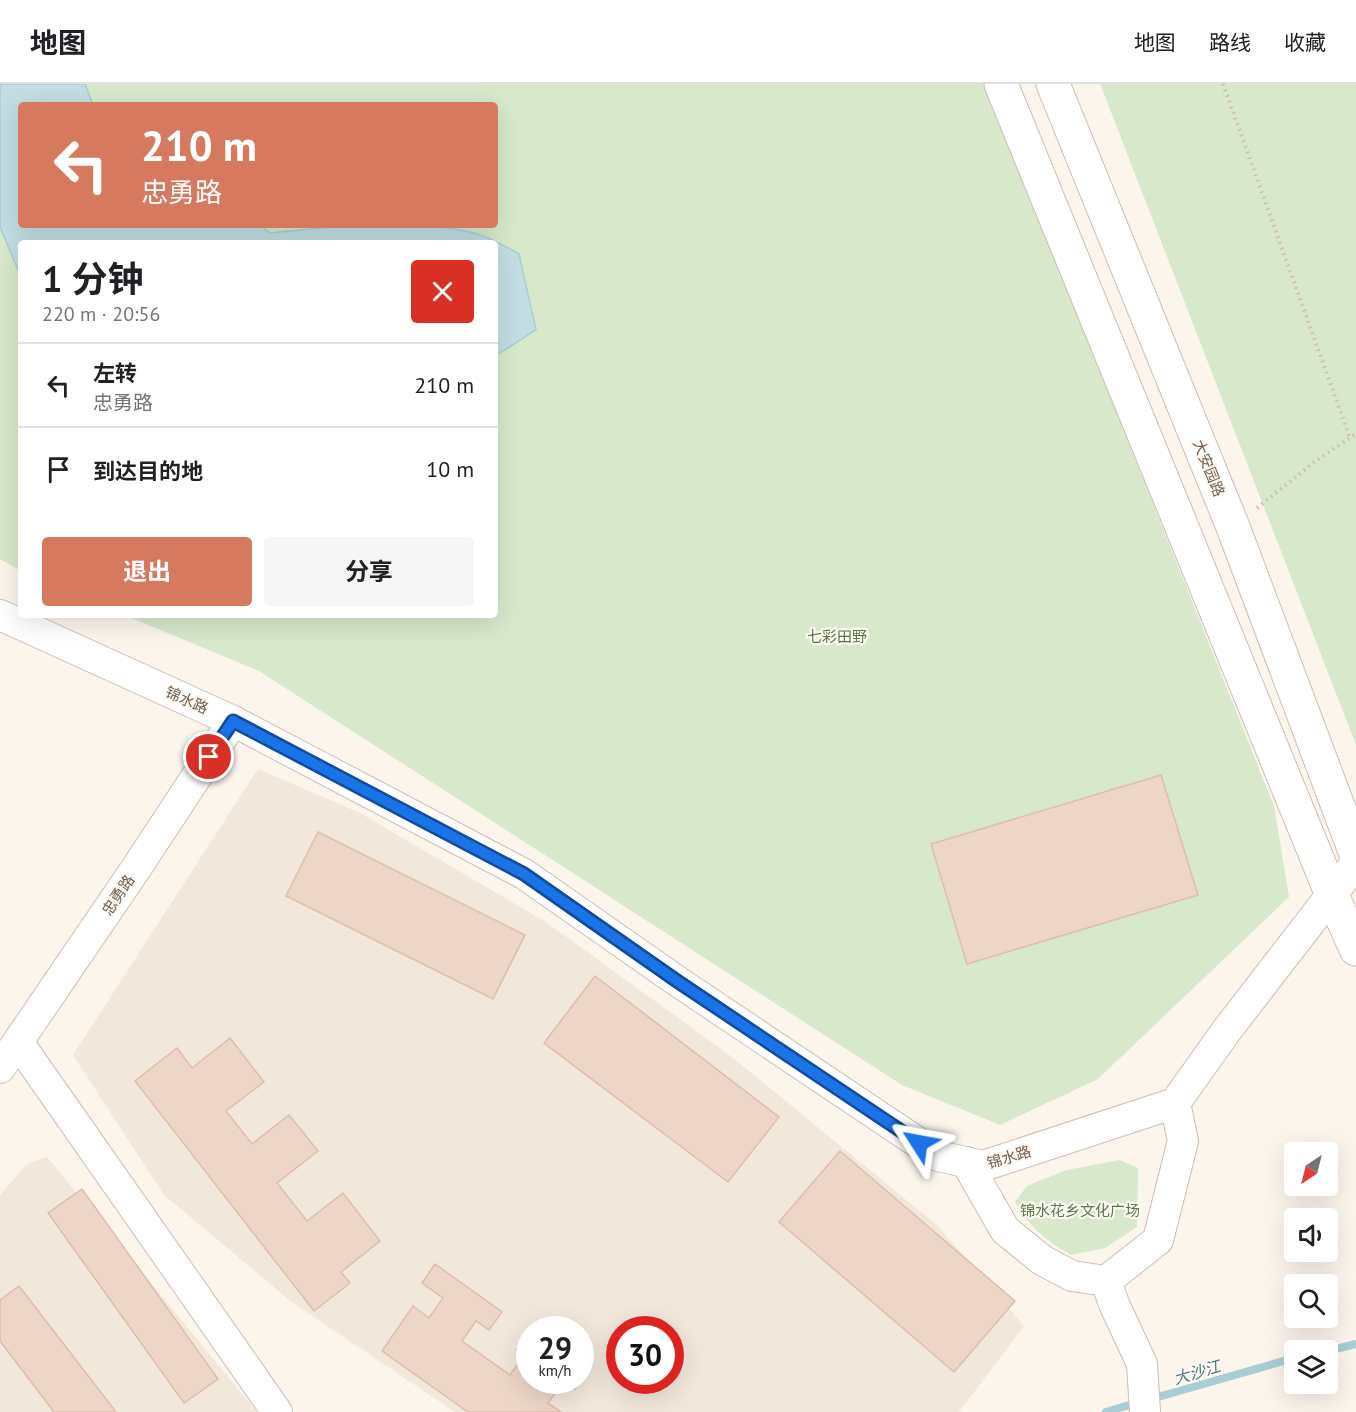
<!DOCTYPE html>
<html lang="zh">
<head>
<meta charset="utf-8">
<style>
  body { margin:0; font-family:"PT Sans","Noto Sans SC",sans-serif; background:#f6f6f6; color:#202124; height:100vh; display:flex; flex-direction:column; font-size:22px; white-space:nowrap }
  * { box-sizing:border-box; margin:0 }
  p { font-size:20px; color:#757577 }
  .icon { flex:none; width:33px; height:33px; fill:none; stroke:currentColor; stroke-width:2; stroke-linecap:round; stroke-linejoin:round }
  .map { position:relative; flex:1; overflow:hidden }
  .details { position:absolute; left:18px; top:156px; width:480px; height:378px; display:flex; flex-direction:column; background:#fff; border-radius:6px; box-shadow:0 6px 24px #0002 }
  .details>* { flex:none }
  .top-card { position:absolute; left:18px; top:18px; width:480px; height:126px; border-radius:6px; box-shadow:0 6px 24px #0002; background:#d7795f; color:#fff; overflow:hidden }
  .needle { width:39px; rotate:215deg }
  .buttons { position:absolute; left:1284px; top:1058px; display:grid; gap:12px }
  .buttons a { display:grid; place-items:center; width:54px; height:54px; border-radius:6px; background:#fff; box-shadow:0 6px 24px #0002; font-size:30px }
  .speed { position:absolute; left:516px; top:1232px; display:flex; gap:12px; font-size:30px; font-weight:700; text-align:center }
  .speed>* { display:grid; place-content:center; width:78px; height:78px; border-radius:50%; background:#fff; box-shadow:0 6px 24px #0002; line-height:1 }
  .speed small { font-size:15px; font-weight:400 }
  .speed .limit { border:9px solid #d22; background:#fff; color:#111 }
  .pin { position:absolute; display:grid; place-items:center; width:51px; height:51px; color:#fff; margin:-26px; border:3px solid #fff; border-radius:50%; box-shadow:0 2px 6px #0007 }
  .me { position:absolute; width:66px; margin:-33px; rotate:304deg; stroke-linejoin:round; filter:drop-shadow(0 0 4px #0008) }
  .turn { display:flex; align-items:center; gap:21px; height:126px; padding:0 24px; font-size:27px }
  .turn .icon { width:78px; height:78px; stroke-width:2.5 }
  .turn b { display:block; font-size:42px; line-height:51px }
  .round { display:grid; place-items:center; flex:none; width:63px; height:63px; border-radius:6px; background:#f6f6f6 }
  .summary { display:flex; align-items:center; justify-content:space-between; height:102px; padding:0 24px }
  h1 { font-size:36px; font-weight:700; line-height:45px }
  .action { display:flex; gap:12px; margin-top:auto; padding:12px 24px }
  .action a { flex:1; height:69px; border-radius:6px; background:#d7795f; color:#fff; font-size:24px; font-weight:700; line-height:69px; text-align:center }
  .action a+a { background:#f6f6f6; color:#202124 }
  ul { padding:0; list-style:none }
  li { display:flex; align-items:center; gap:18px; height:84px; padding:0 24px; border-top:2px solid #e0e0e0 }
  li div { flex:1 }
  li b { display:block; font-size:22px }
  li em { font-style:normal }
  header { display:flex; align-items:center; gap:36px; box-sizing:border-box; height:84px; padding:0 30px; background:#fff; border-bottom:2px solid #e0e0e0 }
  header strong { font-size:28px }
  nav { display:flex; gap:33px; margin-inline-start:auto; font-size:21px }
  .map>svg:first-child { display:block }
</style>
</head>
<body>
<header>
<strong>地图</strong>
<nav><a>地图</a><a>路线</a><a>收藏</a></nav>
</header>
<div class="map">
<svg width="1356" height="1328" viewBox="0 0 1356 1328">
  <rect width="100%" height="100%" fill="#fbf5ec"/>
  <g fill="#f2e7db" fill-rule="evenodd">
    <path d="M258,685L360,729L546,838L732,973L938,1142L1024,1242L959,1328H455L293,1219L164,1111L73,971ZM530,1245H580V1296H530ZM620,1245H670V1296H620Z"/>
    <path d="M47,1073L257,1328H0V1111L27,1080Z"/>
  </g>
  <g fill="#d7e8cb" fill-rule="evenodd">
    <path d="M0,0H985L1274,722L1289,813L1098,995L1000,1041L902,1001L259,587L124,531H495V159H21V487L0,475ZM21,21H495V141H21Z"/>
    <path d="M1100,0H1356V661L1106,15Z"/>
    <path d="M1120,1076L1138,1084L1137,1143L1105,1164L1071,1171C1046,1157 1030,1143 1015,1118L1027,1102L1066,1086Z"/>
  </g>
  <path fill="#c2dee3" stroke="#a9cdd4" stroke-width="1.5" d="M0,0H85L93,21H21V141H260L270,149C338,142 410,132 477,150C492,154 506,163 519,170L536,246L495,272V159H21V193L0,143Z"/>
  <g fill="none" stroke-linecap="round" stroke-linejoin="round">
    <g stroke="#a9cdd4" stroke-width="8">
      <path d="M1328,1267L1356,1260"/>
      <path d="M1151,1315L1294,1274"/>
      <path d="M1106,1328L1139,1318"/>
    </g>
  </g>
  <g fill="#edd6c7" stroke="#debda9" stroke-width="1.5">
    <path d="M1161,691L1198,811L967,880L931,760Z"/>
    <path d="M318,748L525,851L493,915L286,812Z"/>
    <path d="M595,892L779,1033L728,1098L544,959Z"/>
    <path d="M230,954L264,998L226,1027L252,1060L289,1031L318,1067L277,1099L307,1137L343,1109L380,1157L341,1188L350,1199L314,1227L135,997L177,964L192,984Z"/>
    <path d="M840,1067L1015,1217L954,1288L779,1138Z"/>
    <path d="M82,1105L218,1295L184,1319L48,1129Z"/>
    <path d="M435,1180L502,1228L489,1246L476,1237L462,1257L510,1291L524,1271L516,1266L530,1247V1296H580V1282L588,1287L575,1305L564,1297L548,1319L561,1328H468L382,1267L413,1222L429,1234L443,1214L422,1199Z"/>
    <path d="M19,1202L116,1328H54L0,1257V1216Z"/>
  </g>
  <g fill="none" stroke-linecap="round" stroke-linejoin="round">
    <defs>
      <g id="minor">
        <path d="M0,531L233,637L524,790L677,897L938,1072L983,1082L1175,1019L1227,946L1356,779"/>
        <path d="M18,958L277,1328"/>
        <path d="M0,984L137,783L233,637"/>
        <path d="M966,1078L1005,1146L1042,1176L1072,1192L1106,1197L1158,1156L1183,1057L1175,1019"/>
        <path d="M1106,1197L1114,1220L1142,1280L1145,1328"/>
      </g>
      <g id="tertiary">
        <path d="M1001,0L1332,811L1356,865"/>
        <path d="M1053,0L1233,443L1356,770"/>
      </g>
    </defs>
    <use href="#minor" stroke="#ccbeb3" stroke-width="32"/>
    <use href="#tertiary" stroke="#ccbeb3" stroke-width="35"/>
    <g stroke="#d3b9a9" stroke-width="4" stroke-dasharray="1.5 4.5" stroke-linecap="butt">
      <path d="M1223,0L1350,354"/>
      <path d="M1257,424L1317,376L1356,350"/>
    </g>
    <use href="#minor" stroke="#fff" stroke-width="30"/>
    <use href="#tertiary" stroke="#fff" stroke-width="33"/>
  </g>
  <g fill="none" stroke-linecap="round" stroke-linejoin="round">
    <defs>
      <path id="route" d="M209,673L233,637L524,790L677,897L919,1059"/>
    </defs>
    <use href="#route" stroke="#114b97" stroke-width="15"/>
    <use href="#route" stroke="#1a73e8" stroke-width="10"/>
  </g>
  <g text-anchor="middle" dominant-baseline="central" stroke-width="4.5" stroke-linejoin="round" paint-order="stroke">
    <g font-size="15" fill="#745d51" stroke="#fef9f2">
      <text transform="translate(1209 384) rotate(68)">大安园路</text>
      <text transform="translate(187 616) rotate(24)">锦水路</text>
      <text transform="translate(118 811) rotate(-56)">忠勇路</text>
      <text transform="translate(1009 1073) rotate(-17)">锦水路</text>
    </g>
    <g font-size="15" fill="#58784a" stroke="#fef9f2">
      <text x="837" y="552">七彩田野</text>
      <text x="1080" y="1126">锦水花乡文化广场</text>
    </g>
    <g font-size="16" font-style="italic" fill="#49757e" stroke="#fef9f2">
      <text transform="translate(1197 1288) rotate(-16)">大沙江</text>
    </g>
  </g>
</svg>
<div class="buttons">
<a><svg class="needle" viewBox="-14 -14 28 28"><path d="M0-13l5 13h-10z" fill="#e53935"/><path d="M0 13l5-13h-10z" fill="#757577"/></svg></a>
<a><svg class="icon" aria-label="sound" viewBox="0 0 24 24"><path d="M4 9h4l5-4v14l-5-4H4zM17 9q2 3 0 6"/></svg></a>
<a><svg class="icon" aria-label="search" viewBox="0 0 24 24"><circle cx="10" cy="10" r="6"/><path d="M15 15l6 6"/></svg></a>
<a><svg class="icon" aria-label="layers" viewBox="0 0 24 24"><path d="M12 4l9 5-9 5-9-5zM3 14l9 5 9-5"/></svg></a>
</div>
<div class="speed"><div>29<small>km/h</small></div><div class="limit">30</div></div>
<div class="pin" style="left:209px;top:673px;background:#d93025"><svg class="icon" aria-label="arrive" viewBox="0 0 24 24"><path d="M6 21V4h12l-3 4 3 4H6"/></svg></div>
<svg class="me" style="left:919px;top:1059px" viewBox="-20 -20 40 40"><path d="M0-17L14 15 0 8-14 15z" fill="#1a73e8" stroke="#fff" stroke-width="4"/></svg>
<div class="top-card">
<div class="turn"><svg class="icon" aria-label="left" viewBox="0 0 24 24"><path d="M17 20v-9H6M10 6l-5 5 5 5"/></svg><div><b>210 m</b>忠勇路</div></div>
</div>
<section class="details">
<div class="summary"><div><h1>1 分钟</h1><p>220 m · 20:56</p></div><a class="round" style="background:#d93025;color:#fff"><svg class="icon" aria-label="close" viewBox="0 0 24 24"><path d="M6 6l12 12M18 6L6 18"/></svg></a></div>
<ul>
<li><svg class="icon" aria-label="left" viewBox="0 0 24 24"><path d="M17 20v-9H6M10 6l-5 5 5 5"/></svg><div><b>左转</b><p>忠勇路</p></div><em>210 m</em></li>
<li><svg class="icon" aria-label="arrive" viewBox="0 0 24 24"><path d="M6 21V4h12l-3 4 3 4H6"/></svg><div><b>到达目的地</b></div><em>10 m</em></li>
</ul>
<div class="action"><a>退出</a><a>分享</a></div>
</section>
</div>
</body>
</html>
